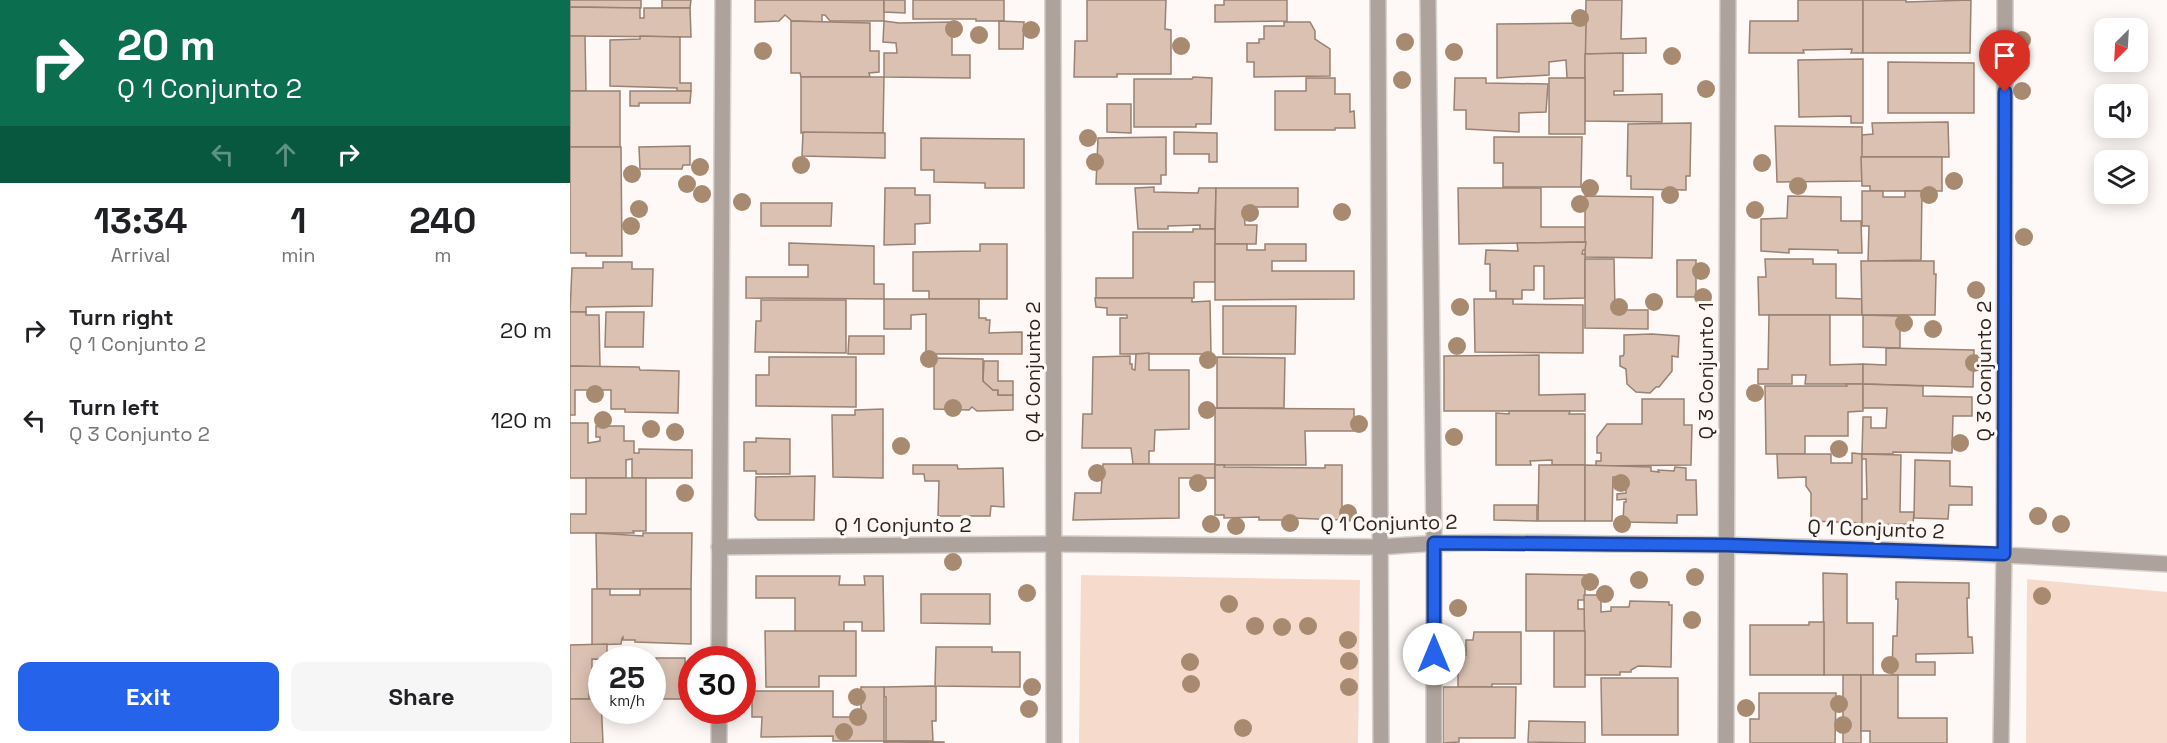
<!DOCTYPE html>
<html lang="en">
<head>
<meta charset="utf-8">
<style>
  body { margin:0; font-family:"Space Grotesk",sans-serif; background:#f6f6f6; color:#202124; height:100vh; display:flex; flex-direction:column; font-size:22px; white-space:nowrap }
  * { box-sizing:border-box; margin:0 }
  p { font-size:20px; color:#757577 }
  .icon { flex:none; width:33px; height:33px; fill:none; stroke:currentColor; stroke-width:2; stroke-linecap:round; stroke-linejoin:round }
  .map { position:relative; flex:1; overflow:hidden }
  .side { display:flex; flex-direction:column; background:#fff; width:570px }
  .side>* { flex:none }
  .top-card { background:#0b6e4f; color:#fff; overflow:hidden }
  .needle { width:39px; rotate:204deg }
  .tools { position:absolute; left:1524px; top:18px; display:grid; gap:12px }
  .tools a { display:grid; place-items:center; width:54px; height:54px; border-radius:12px; background:#fff; box-shadow:0 3px 15px #0003; font-size:30px }
  .speed { position:absolute; left:18px; top:646px; display:flex; gap:12px; font-size:30px; font-weight:700; text-align:center }
  .speed>* { display:grid; place-content:center; width:78px; height:78px; border-radius:50%; background:#fff; box-shadow:0 3px 15px #0003; line-height:1 }
  .speed small { font-size:15px; font-weight:400 }
  .speed .limit { border:9px solid #d22; background:#fff; color:#111 }
  .pin { position:absolute; display:grid; place-items:center; width:51px; height:51px; color:#fff; margin:-62px -26px; border-radius:50% 50% 50% 0; rotate:-45deg; box-shadow:0 0 6px #0007 }
  .pin .icon { rotate:45deg }
  .me { position:absolute; width:66px; margin:-33px; rotate:0deg; stroke-linejoin:round; filter:drop-shadow(0 0 4px #0008) }
  .turn { display:flex; align-items:center; gap:21px; height:126px; padding:0 18px; font-size:27px }
  .turn .icon { width:78px; height:78px; stroke-width:2.5 }
  .turn b { display:block; font-size:42px; line-height:51px }
  .lanes { display:flex; align-items:center; height:57px; padding:0 18px; background:#0003; justify-content:center; gap:30px; direction:ltr }
  .lanes .off { opacity:.35 }
  .eta { display:flex; justify-content:space-evenly; align-items:center; height:102px; text-align:center }
  .eta b { font-size:36px; font-weight:600; line-height:42px }
  .primary-button { display:flex; gap:12px; margin-top:auto; padding:12px 18px }
  .primary-button a { flex:1; height:69px; border-radius:12px; background:#2563eb; color:#fff; font-size:24px; font-weight:600; line-height:69px; text-align:center }
  .primary-button a+a { background:#f6f6f6; color:#202124 }
  ul { padding:0; list-style:none }
  li { display:flex; align-items:center; gap:18px; height:90px; padding:0 18px }
  li div { flex:1 }
  li b { display:block; font-size:22px }
  li em { font-style:normal }
  main { display:flex; flex:1; min-height:0 }
  .map>svg:first-child { display:block }
</style>
</head>
<body>
<main>
<section class="side">
<div class="top-card">
<div class="turn"><svg class="icon" aria-label="right" viewBox="0 0 24 24"><path d="M7 20v-9h11M14 6l5 5-5 5"/></svg><div><b>20 m</b>Q 1 Conjunto 2</div></div>
<div class="lanes"><svg class="icon off" aria-label="left" viewBox="0 0 24 24"><path d="M17 20v-9H6M10 6l-5 5 5 5"/></svg><svg class="icon off" aria-label="ahead" viewBox="0 0 24 24"><path d="M12 20V5M6 11l6-6 6 6"/></svg><svg class="icon" aria-label="right" viewBox="0 0 24 24"><path d="M7 20v-9h11M14 6l5 5-5 5"/></svg></div>
</div>
<div class="eta">
<div><b>13:34</b><p>Arrival</p></div>
<div><b>1</b><p>min</p></div>
<div><b>240</b><p>m</p></div>
</div>
<ul>
<li><svg class="icon" aria-label="right" viewBox="0 0 24 24"><path d="M7 20v-9h11M14 6l5 5-5 5"/></svg><div><b>Turn right</b><p>Q 1 Conjunto 2</p></div><em>20 m</em></li>
<li><svg class="icon" aria-label="left" viewBox="0 0 24 24"><path d="M17 20v-9H6M10 6l-5 5 5 5"/></svg><div><b>Turn left</b><p>Q 3 Conjunto 2</p></div><em>120 m</em></li>
</ul>
<div class="primary-button"><a>Exit</a><a>Share</a></div>
</section>
<div class="map">
<svg width="1597" height="743" viewBox="0 0 1597 743">
  <rect width="100%" height="100%" fill="#fef9f6"/>
  <g fill="#f6dbcc">
    <path d="M511,575L790,580L788,743H509Z"/>
    <path d="M1457,579L1597,592V743H1456Z"/>
  </g>
  <g fill="#dac1b2" stroke="#998173" stroke-width="1.5">
    <path d="M0,0H71V8L0,7Z"/>
    <path d="M92,0H121L120,8H92Z"/>
    <path d="M185,0H314V21H260L255,15H252V22L222,21L215,15L209,21L185,22Z"/>
    <path d="M314,0H335V13L314,12Z"/>
    <path d="M343,0H434V21H406V19H343Z"/>
    <path d="M517,0H596L595,29L601,30V74H547V77H504L505,41H517Z"/>
    <path d="M654,0H717V21L645,22V5H654Z"/>
    <path d="M1016,0H1052L1051,39L1076,38V53L1015,54Z"/>
    <path d="M1228,0H1293V53H1281L1282,49L1233,50L1234,53H1179L1180,21H1228Z"/>
    <path d="M1293,0H1336V2L1401,0L1400,53H1293Z"/>
    <path d="M0,7L70,8V18H74V8H120L121,37L0,36Z"/>
    <path d="M221,21L300,23V51H309V72L299,73L300,77H231L230,73H221Z"/>
    <path d="M314,21L329,23L382,22V55H400V78L314,77V53H327L326,43L313,42Z"/>
    <path d="M429,21L454,22L453,49H429Z"/>
    <path d="M714,22H740L745,31V39L760,49V76L684,77V62H677V43H689V39H694V26H714Z"/>
    <path d="M1016,23L1015,78H997L996,60L979,62V75L927,78V24Z"/>
    <path d="M0,36H15L16,91H0Z"/>
    <path d="M70,36L110,37V83H121V91H107V88L40,86V40L70,39Z"/>
    <path d="M1053,53V91H1044V95L1092,94V122L1015,121V54Z"/>
    <path d="M1293,59V123H1281V116L1229,117L1228,60Z"/>
    <path d="M1318,62L1404,63V113H1318Z"/>
    <path d="M231,77H314L313,133H231Z"/>
    <path d="M623,77L642,78L641,124H626V127H564V79H622Z"/>
    <path d="M736,78H765V94H780V112L784,111L785,128H765V130H705V91H736Z"/>
    <path d="M885,78H916V83L978,84L976,112L949,113V132L896,129V110H884Z"/>
    <rect x="979" y="78" width="36" height="56"/>
    <rect x="0" y="91" width="50" height="56"/>
    <path d="M60,91H121L120,103H69V106H60Z"/>
    <path d="M537,104H561V133L537,132Z"/>
    <path d="M1378,122L1379,157H1291L1292,135L1303,134L1302,123Z"/>
    <path d="M1121,123L1120,176H1116V190L1061,189V176H1057L1058,124Z"/>
    <path d="M1205,126L1292,127V181L1207,182Z"/>
    <path d="M233,132L315,133V158L232,156Z"/>
    <path d="M604,132L647,133V162H639V154H604Z"/>
    <path d="M596,137V175H591V184H526L528,138Z"/>
    <path d="M924,137H1012L1011,187H933V163H924Z"/>
    <path d="M351,138L454,139V188H415V183L364,182V170H351Z"/>
    <path d="M120,146V165H113L112,169H70L69,147Z"/>
    <path d="M0,147H51L52,256H16V253H0Z"/>
    <path d="M1291,157H1372V191H1300V186H1292Z"/>
    <path d="M584,187V192L628,193L629,188H646L645,229H630V225L598,226V229H568L565,188Z"/>
    <path d="M315,188H345V195H360V223L345,224V244L314,245Z"/>
    <path d="M646,188H728V207H674L675,225H687L686,244H645Z"/>
    <path d="M888,188H971V227H1015L1016,242L889,244Z"/>
    <path d="M1292,191H1313V197H1335V191H1352L1351,260L1298,261L1299,226H1292Z"/>
    <path d="M1015,196L1083,197L1082,258L1015,257Z"/>
    <path d="M1218,196L1271,197V221H1291L1292,253H1268V250L1219,249V253L1191,251V219L1217,218Z"/>
    <path d="M191,203H262L261,226H191Z"/>
    <path d="M623,229H645V282H624V298H526V278H563V232H623Z"/>
    <path d="M1016,242L1015,250H1013L1012,254H1015V298L974,299V266H964V290H952V299H926V291H920V264H915L916,250L948,251L947,243Z"/>
    <path d="M219,243L304,246V284H314V299L176,298V277H238V265H219Z"/>
    <path d="M410,244H437V299H359V291H343V252L410,251Z"/>
    <path d="M645,244H677V250H695V244H736V261H702V271H784V299L645,300Z"/>
    <path d="M1015,259H1044L1045,310H1078V329L1015,328Z"/>
    <path d="M1195,259H1243V264H1266V298L1292,299V315H1189L1188,277H1196Z"/>
    <rect x="1107" y="260" width="19" height="37"/>
    <path d="M1291,261H1364V274H1366L1365,315H1292Z"/>
    <path d="M33,262H62V269H83L82,306L16,307V312H0L2,268H33Z"/>
    <path d="M525,298H622V302L640,301L641,354H550V318H557V315H537V308L526,307Z"/>
    <path d="M314,299H409V318H416V320H420L419,333L452,332V354H356V314L341,315V329H314Z"/>
    <path d="M904,299H943V304L1013,305V353L905,352Z"/>
    <path d="M191,300H276V353L185,352L186,321H191Z"/>
    <path d="M653,306H726L725,354H653Z"/>
    <path d="M0,312H16V315H29L30,367L0,366Z"/>
    <path d="M36,312H74L73,347H35Z"/>
    <path d="M1199,315H1260V365L1293,364V384H1235L1236,375H1222V384H1188V369H1198Z"/>
    <path d="M1293,315L1330,316V348L1293,347Z"/>
    <path d="M1082,334L1109,336L1108,357L1102,356V371L1089,387H1086L1080,393L1066,392L1057,384L1056,369L1050,366V356H1053L1054,354V335Z"/>
    <path d="M279,336H314V354H278Z"/>
    <path d="M1316,348L1404,350L1403,387L1293,384V364L1316,365Z"/>
    <path d="M579,353V370H619V429L585,430L584,451H579V464H563L561,448H512L513,414H522L523,357L560,356V364H562V369L565,370L566,354Z"/>
    <path d="M969,355V395L1015,394V411H874V356Z"/>
    <path d="M199,357H286V407L186,406V375H199Z"/>
    <path d="M647,357L715,358L714,408H647Z"/>
    <path d="M364,358L413,359V381L423,390H428V395H443V410L407,411L402,407L399,410L364,409Z"/>
    <path d="M414,361H428V381H443V395H428V390H423L413,381Z"/>
    <path d="M0,366L69,367L70,370L109,371L108,413L55,412V409H41V390H5V415H0V423Z"/>
    <path d="M1276,384H1293V411L1278,412V436H1235V454H1196L1195,386H1277Z"/>
    <path d="M1293,384L1353,386V396L1402,397V416H1383L1382,453L1323,452V454H1292L1293,417H1301V428H1316L1317,408H1293Z"/>
    <path d="M1072,399H1114V425H1122L1121,465L1026,466V461H1031V453H1027V437L1037,424H1072Z"/>
    <path d="M645,408L784,409V431H735L736,465H645Z"/>
    <path d="M313,409V478L263,477L262,415H285V410Z"/>
    <path d="M939,411H1000L999,414H1015V465H982V460L960,461L961,465H926V413L939,414Z"/>
    <path d="M0,423H18V443L30,441V437H26V426H54V441H64V453H69V449L122,450V478H62V459L56,460V478H0Z"/>
    <path d="M186,438L220,439V474H186V471H174V442H186Z"/>
    <path d="M1282,453L1292,454V523L1241,521V493L1236,486V477L1208,478L1207,454H1261V463H1282Z"/>
    <path d="M1292,454L1331,455L1330,512H1344L1343,524L1292,525V499H1297L1296,459H1292Z"/>
    <path d="M1345,460L1380,461V486L1402,487V505H1379L1378,519L1344,518Z"/>
    <path d="M533,464H645V478H609V518L503,520L505,493H531Z"/>
    <path d="M343,465H387L388,469L433,468L434,507L421,506L420,516H368L369,481H355L354,474H343Z"/>
    <path d="M645,465H655L654,467L755,468V465H772V520L722,518V520H689V517L654,518V515H645Z"/>
    <path d="M969,465H1015V521H968Z"/>
    <path d="M1015,465L1081,467V471L1089,472L1088,470L1104,471L1105,467L1116,468V480H1126L1127,515H1107V523L1053,522L1054,502H1056V499L1047,500V494L1056,493V483H1052L1053,477H1043L1042,521H1015Z"/>
    <path d="M245,476L244,520H188L185,516L186,477Z"/>
    <path d="M16,478H76V531H63L64,533H0V514H16Z"/>
    <path d="M924,505H967V521L924,520Z"/>
    <path d="M26,533L73,536V533H122L121,589H27Z"/>
    <path d="M1253,573L1277,574V623H1303V675H1254Z"/>
    <path d="M956,574L1015,575V600H1008V609H1015V631H956Z"/>
    <path d="M186,576H270L269,585H295L294,576H313L314,631H292V622H274V632H225V598H186Z"/>
    <path d="M1326,582L1399,583V598H1397L1398,637H1402L1403,653L1346,654V662H1365V675H1322L1323,636H1327L1328,599H1326Z"/>
    <path d="M22,589H40V595H70V589H121V644L65,642V640H53V637L52,638L51,644L22,645Z"/>
    <path d="M351,594H420V624L351,623Z"/>
    <path d="M1014,595H1031V612L1041,611V607H1059L1060,601L1099,602V605H1102L1101,667L1068,666L1061,670V672H1050V675H1015Z"/>
    <path d="M1239,622H1254V675H1180V625H1239Z"/>
    <path d="M195,631H286V676H249V687H196Z"/>
    <rect x="984" y="631" width="31" height="56"/>
    <path d="M904,632H951V684H922V687H888V655H896V640H903Z"/>
    <path d="M37,644V659L77,658L76,660L22,659V684L19,685V699H0V645Z"/>
    <path d="M366,647H422V652H450V687L365,686Z"/>
    <path d="M86,658H115V673H111V699H90V696H82V672H86Z"/>
    <rect x="1273" y="675" width="18" height="68"/>
    <path d="M1291,675H1328V718H1377V743H1300V731H1291Z"/>
    <path d="M1031,678H1108V735H1032Z"/>
    <path d="M363,686L366,687V721H362L363,741H316V697L314,696V687Z"/>
    <path d="M291,687H314V741H263V736L191,737L192,717H182V691H263V717H291Z"/>
    <path d="M873,687H946L945,738H889V742L873,743Z"/>
    <path d="M1189,693H1266L1265,743H1180V719H1189Z"/>
    <path d="M0,699H31L33,743H0Z"/>
    <path d="M959,721L1015,722V743L958,742Z"/>
    <path d="M314,741L374,742V743H314Z"/>
  </g>
  <g fill="none" stroke-linecap="round" stroke-linejoin="round">
    <defs>
      <g id="street">
        <path d="M483,0L484,743"/>
        <path d="M808,0L811,743"/>
        <path d="M858,0L864,543V743"/>
        <path d="M149,547L484,544L811,547C892,540 974,543 1056,544C1237,545 1417,553 1597,564"/>
        <path d="M149,660L153,0"/>
        <path d="M149,743V711"/>
        <path d="M1156,743L1158,0"/>
        <path d="M1431,743L1434,554L1435,0"/>
      </g>
    </defs>
    <use href="#street" stroke="#d8d3cf" stroke-width="18"/>
    <use href="#street" stroke="#aea39c" stroke-width="15"/>
  </g>
  <g fill="#a88a71">
    <circle cx="1010" cy="18" r="9"/>
    <circle cx="384" cy="29" r="9"/>
    <circle cx="461" cy="30" r="9"/>
    <circle cx="409" cy="35" r="9"/>
    <circle cx="1452" cy="40" r="9"/>
    <circle cx="835" cy="42" r="9"/>
    <circle cx="611" cy="46" r="9"/>
    <circle cx="193" cy="51" r="9"/>
    <circle cx="884" cy="52" r="9"/>
    <circle cx="1102" cy="56" r="9"/>
    <circle cx="1451" cy="63" r="9"/>
    <circle cx="832" cy="80" r="9"/>
    <circle cx="1136" cy="89" r="9"/>
    <circle cx="1452" cy="91" r="9"/>
    <circle cx="518" cy="138" r="9"/>
    <circle cx="525" cy="162" r="9"/>
    <circle cx="1192" cy="163" r="9"/>
    <circle cx="231" cy="165" r="9"/>
    <circle cx="130" cy="167" r="9"/>
    <circle cx="62" cy="174" r="9"/>
    <circle cx="1384" cy="181" r="9"/>
    <circle cx="117" cy="184" r="9"/>
    <circle cx="1228" cy="186" r="9"/>
    <circle cx="1020" cy="188" r="9"/>
    <circle cx="132" cy="194" r="9"/>
    <circle cx="1100" cy="195" r="9"/>
    <circle cx="1359" cy="195" r="9"/>
    <circle cx="172" cy="202" r="9"/>
    <circle cx="1010" cy="204" r="9"/>
    <circle cx="69" cy="209" r="9"/>
    <circle cx="1185" cy="210" r="9"/>
    <circle cx="772" cy="212" r="9"/>
    <circle cx="680" cy="213" r="9"/>
    <circle cx="61" cy="226" r="9"/>
    <circle cx="1454" cy="237" r="9"/>
    <circle cx="1131" cy="271" r="9"/>
    <circle cx="1406" cy="290" r="9"/>
    <circle cx="1133" cy="297" r="9"/>
    <circle cx="1084" cy="302" r="9"/>
    <circle cx="890" cy="307" r="9"/>
    <circle cx="1049" cy="307" r="9"/>
    <circle cx="1334" cy="323" r="9"/>
    <circle cx="1363" cy="329" r="9"/>
    <circle cx="887" cy="346" r="9"/>
    <circle cx="359" cy="359" r="9"/>
    <circle cx="638" cy="360" r="9"/>
    <circle cx="1404" cy="363" r="9"/>
    <circle cx="1185" cy="393" r="9"/>
    <circle cx="25" cy="394" r="9"/>
    <circle cx="383" cy="408" r="9"/>
    <circle cx="637" cy="410" r="9"/>
    <circle cx="33" cy="420" r="9"/>
    <circle cx="789" cy="424" r="9"/>
    <circle cx="81" cy="429" r="9"/>
    <circle cx="105" cy="432" r="9"/>
    <circle cx="884" cy="437" r="9"/>
    <circle cx="1390" cy="443" r="9"/>
    <circle cx="331" cy="446" r="9"/>
    <circle cx="1269" cy="449" r="9"/>
    <circle cx="527" cy="473" r="9"/>
    <circle cx="628" cy="483" r="9"/>
    <circle cx="1051" cy="483" r="9"/>
    <circle cx="115" cy="493" r="9"/>
    <circle cx="778" cy="513" r="9"/>
    <circle cx="1468" cy="516" r="9"/>
    <circle cx="720" cy="523" r="9"/>
    <circle cx="641" cy="524" r="9"/>
    <circle cx="1052" cy="524" r="9"/>
    <circle cx="1491" cy="524" r="9"/>
    <circle cx="666" cy="526" r="9"/>
    <circle cx="383" cy="562" r="9"/>
    <circle cx="1125" cy="577" r="9"/>
    <circle cx="1069" cy="580" r="9"/>
    <circle cx="1020" cy="582" r="9"/>
    <circle cx="457" cy="593" r="9"/>
    <circle cx="1035" cy="594" r="9"/>
    <circle cx="1472" cy="596" r="9"/>
    <circle cx="659" cy="604" r="9"/>
    <circle cx="888" cy="608" r="9"/>
    <circle cx="1122" cy="620" r="9"/>
    <circle cx="685" cy="626" r="9"/>
    <circle cx="738" cy="626" r="9"/>
    <circle cx="712" cy="627" r="9"/>
    <circle cx="778" cy="640" r="9"/>
    <circle cx="883" cy="643" r="9"/>
    <circle cx="779" cy="661" r="9"/>
    <circle cx="620" cy="662" r="9"/>
    <circle cx="1320" cy="665" r="9"/>
    <circle cx="621" cy="684" r="9"/>
    <circle cx="462" cy="687" r="9"/>
    <circle cx="779" cy="687" r="9"/>
    <circle cx="287" cy="697" r="9"/>
    <circle cx="1269" cy="704" r="9"/>
    <circle cx="1176" cy="708" r="9"/>
    <circle cx="459" cy="709" r="9"/>
    <circle cx="288" cy="717" r="9"/>
    <circle cx="1273" cy="725" r="9"/>
    <circle cx="673" cy="728" r="9"/>
    <circle cx="274" cy="732" r="9"/>
  </g>
  <g fill="none" stroke-linecap="round" stroke-linejoin="round">
    <defs>
      <path id="route" d="M864,654V543L1157,545L1434,554L1435,92"/>
    </defs>
    <use href="#route" stroke="#184099" stroke-width="15"/>
    <use href="#route" stroke="#2563eb" stroke-width="10"/>
  </g>
  <g text-anchor="middle" dominant-baseline="central" stroke-width="6" stroke-linejoin="round" paint-order="stroke">
    <g font-size="20" fill="#2d241e" stroke="#fef9f6">
      <text transform="translate(1136 371) rotate(-90)">Q 3 Conjunto 1</text>
      <text transform="translate(1414 371) rotate(-90)">Q 3 Conjunto 2</text>
      <text transform="translate(463 372) rotate(-90)">Q 4 Conjunto 2</text>
      <text transform="translate(819 523) rotate(-1)">Q 1 Conjunto 2</text>
      <text x="333" y="525">Q 1 Conjunto 2</text>
      <text transform="translate(1306 529) rotate(2)">Q 1 Conjunto 2</text>
    </g>
  </g>
</svg>
<div class="tools">
<a><svg class="needle" viewBox="-14 -14 28 28"><path d="M0-13l5 13h-10z" fill="#e53935"/><path d="M0 13l5-13h-10z" fill="#757577"/></svg></a>
<a><svg class="icon" aria-label="sound" viewBox="0 0 24 24"><path d="M4 9h4l5-4v14l-5-4H4zM17 9q2 3 0 6"/></svg></a>
<a><svg class="icon" aria-label="layers" viewBox="0 0 24 24"><path d="M12 4l9 5-9 5-9-5zM3 14l9 5 9-5"/></svg></a>
</div>
<div class="speed"><div>25<small>km/h</small></div><div class="limit">30</div></div>
<div class="pin" style="left:1435px;top:92px;background:#d93025"><svg class="icon" aria-label="arrive" viewBox="0 0 24 24"><path d="M6 21V4h12l-3 4 3 4H6"/></svg></div>
<svg class="me" style="left:864px;top:654px" viewBox="-20 -20 40 40"><circle r="19" fill="#fff"/><path d="M0-13L10 11 0 6-10 11z" fill="#2563eb"/></svg>
</div>
</main>
</body>
</html>
